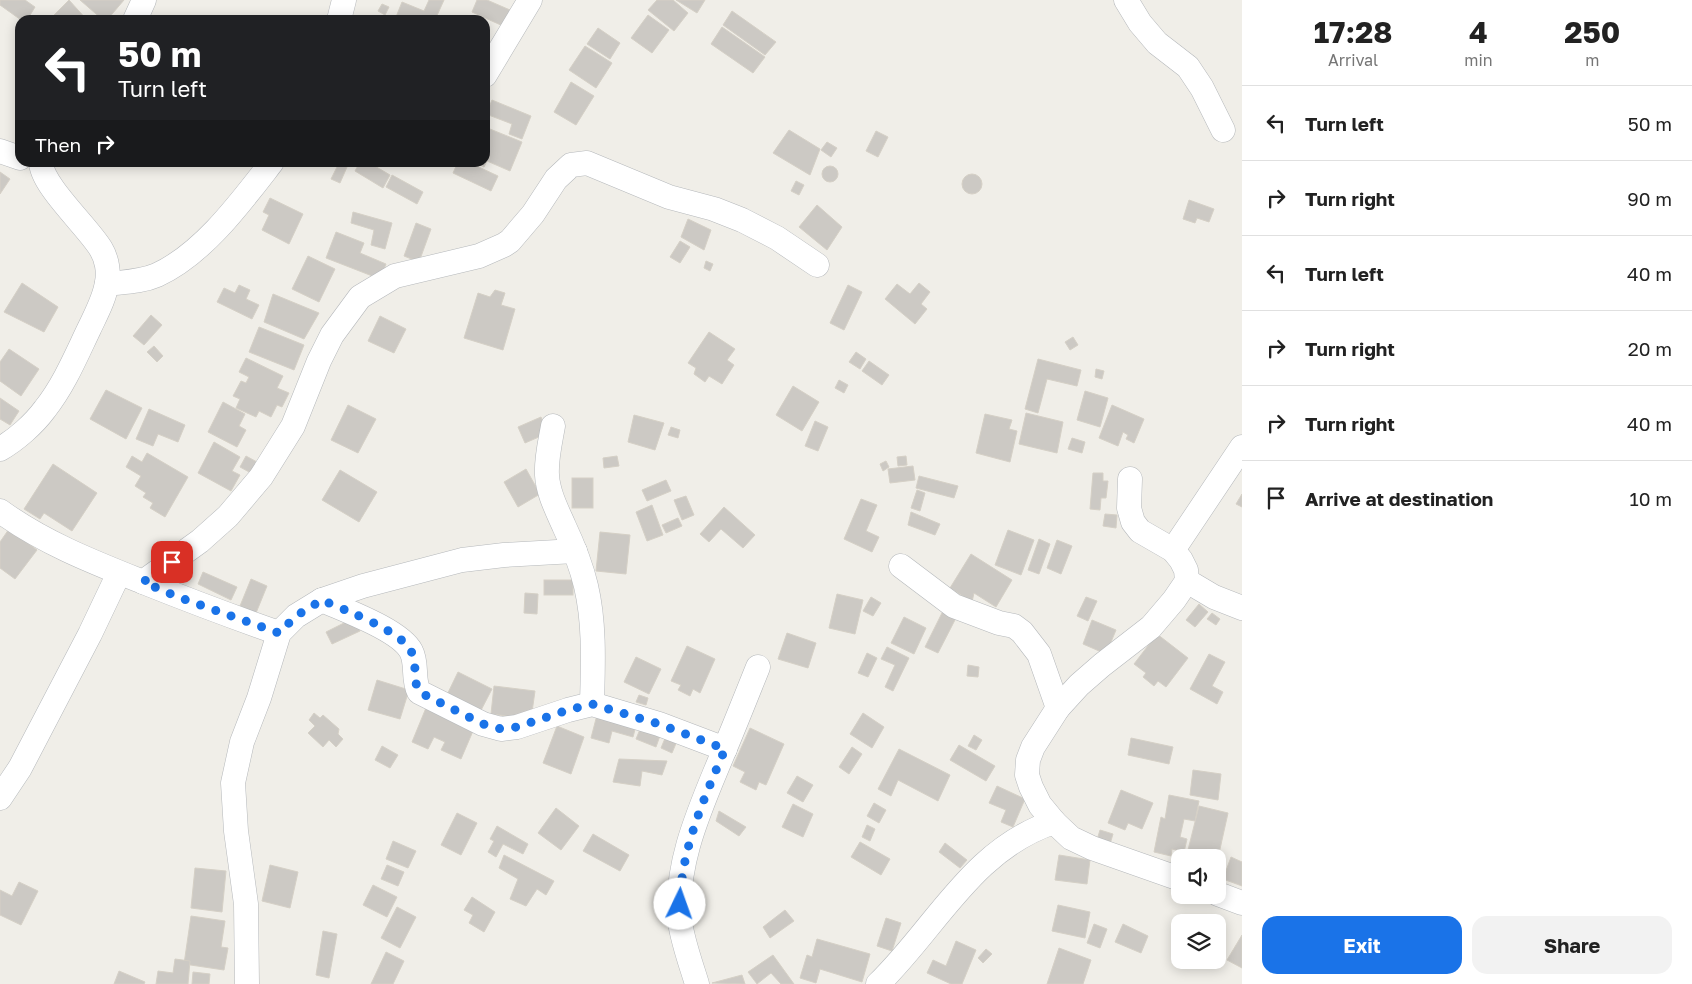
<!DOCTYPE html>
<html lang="en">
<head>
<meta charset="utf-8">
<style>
  body { margin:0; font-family:"Golos Text",sans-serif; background:#f2f2f2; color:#222; height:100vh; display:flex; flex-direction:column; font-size:19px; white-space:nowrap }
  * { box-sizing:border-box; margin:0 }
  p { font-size:16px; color:#767676 }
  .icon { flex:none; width:28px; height:28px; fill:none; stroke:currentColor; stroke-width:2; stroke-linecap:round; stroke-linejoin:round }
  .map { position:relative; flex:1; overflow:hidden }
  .sheet { display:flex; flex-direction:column; background:#fff; width:450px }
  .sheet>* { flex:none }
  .banner { position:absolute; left:15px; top:15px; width:475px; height:152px; border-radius:15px; box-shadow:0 2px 12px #0003; background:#202124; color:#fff; overflow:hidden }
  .buttons { position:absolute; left:1171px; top:849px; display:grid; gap:10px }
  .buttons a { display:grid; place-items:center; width:55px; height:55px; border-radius:10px; background:#fff; box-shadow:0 2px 12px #0003; font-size:25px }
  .pin { position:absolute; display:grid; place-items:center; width:42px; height:42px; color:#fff; margin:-21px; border-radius:10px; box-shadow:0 2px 8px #0006 }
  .me { position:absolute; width:55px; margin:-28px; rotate:3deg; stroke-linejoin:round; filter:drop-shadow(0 0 4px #0008) }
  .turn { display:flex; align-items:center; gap:18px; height:105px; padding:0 20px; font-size:22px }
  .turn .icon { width:65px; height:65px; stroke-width:2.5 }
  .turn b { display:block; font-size:35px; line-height:42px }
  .then { display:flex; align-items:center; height:48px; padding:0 20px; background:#0003; gap:10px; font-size:19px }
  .eta { display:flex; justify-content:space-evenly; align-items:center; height:85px; text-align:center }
  .eta b { font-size:30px; font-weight:700; line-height:35px }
  .cta { display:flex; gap:10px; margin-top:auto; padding:10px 20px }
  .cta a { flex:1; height:58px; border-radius:15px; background:#1a73e8; color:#fff; font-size:20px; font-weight:700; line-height:58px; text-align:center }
  .cta a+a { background:#f2f2f2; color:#222 }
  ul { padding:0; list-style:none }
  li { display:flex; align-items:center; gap:15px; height:75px; padding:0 20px; border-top:1px solid #e0e0e0 }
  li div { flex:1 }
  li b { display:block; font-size:19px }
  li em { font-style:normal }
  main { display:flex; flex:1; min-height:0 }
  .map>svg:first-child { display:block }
</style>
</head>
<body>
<main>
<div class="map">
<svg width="1242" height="984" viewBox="0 0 1242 984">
  <rect width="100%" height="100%" fill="#f0eee8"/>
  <g fill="#ccc9c4" stroke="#d5d0c6">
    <path d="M0,0H25L35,7L27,20H21L0,5Z"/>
    <path d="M69,0L87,20H51L50,19Z"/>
    <path d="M80,0H124L107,20H103Z"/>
    <path d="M429,0H444L435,20H404L396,17L402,2L424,11Z"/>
    <path d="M477,0H487L510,10L503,26L472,12Z"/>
    <path d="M657,0H673L688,13L674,31L648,10Z"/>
    <path d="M676,0H705L697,13Z"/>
    <path d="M382,4L389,7L385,15L378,11Z"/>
    <path d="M732,11L776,42L765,55L723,25Z"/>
    <path d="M648,15L669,30L652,53L631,38Z"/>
    <path d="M722,27L765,57L753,73L711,44Z"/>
    <path d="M598,28L620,43L610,59L587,44Z"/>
    <path d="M585,46L612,63L596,88L569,70Z"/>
    <path d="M571,82L594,96L576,125L554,112Z"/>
    <path d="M492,100L531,116L522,139L509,134L512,124L486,114Z"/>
    <path d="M485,127L522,142L510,171L487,161L484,167L474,162H485Z"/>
    <path d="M789,130L820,149L810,175L773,153Z"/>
    <path d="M876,131L888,137L878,157L866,151Z"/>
    <path d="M827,142L837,148L831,157L821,150Z"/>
    <path d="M360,162H368L390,175L383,188L355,171Z"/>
    <path d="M458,162H468L498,176L491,191L453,173Z"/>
    <path d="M339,163L347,167L340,183L331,179Z"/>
    <circle cx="830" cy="174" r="8"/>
    <path d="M0,172L10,179L0,194Z"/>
    <circle cx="972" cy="184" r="10"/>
    <path d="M392,175L423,192L417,204L386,187Z"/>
    <path d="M796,181L804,185L799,195L791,191Z"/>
    <path d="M270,198L303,214L289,244L262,230L269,215L263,212Z"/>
    <path d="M1189,200L1214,209L1209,222L1197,218L1195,223L1183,219Z"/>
    <path d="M817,205L842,227L827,250L799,227Z"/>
    <path d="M353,212L392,223L385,249L371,245L374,230L351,223Z"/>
    <path d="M688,219L711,230L704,250L681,237Z"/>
    <path d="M416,223L431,229L419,262L404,256Z"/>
    <path d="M336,232L364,243L360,253L386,264L380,279L326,258Z"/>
    <path d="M680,241L690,247L680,263L670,257Z"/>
    <path d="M308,256L335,269L319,302L292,289Z"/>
    <path d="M706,261L713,264L710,271L704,268Z"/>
    <path d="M22,283L58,307L44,332L4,312Z"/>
    <path d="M919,283L930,292L921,304L927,309L915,324L885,299L897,284L910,294Z"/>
    <path d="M239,285L250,290L246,299L259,305L252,319L217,302L224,288L235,293Z"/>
    <path d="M848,285L862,292L844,330L830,323Z"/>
    <path d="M495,290L505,293L501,305L515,309L503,350L464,338L478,293L490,297Z"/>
    <path d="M273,294L319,313L304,339L264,322Z"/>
    <path d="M151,315L162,325L144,345L133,336Z"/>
    <path d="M380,316L406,329L394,353L368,341Z"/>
    <path d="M259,327L304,345L294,370L249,352Z"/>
    <path d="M709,332L735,349L727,360L734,365L722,384L709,376L705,382L694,374L696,368L688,363Z"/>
    <path d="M1073,337L1078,345L1070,350L1065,342Z"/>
    <path d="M154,346L163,356L157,362L147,352Z"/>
    <path d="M9,349L39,369L21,396L0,381V362Z"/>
    <path d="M856,352L866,359L860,369L849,362Z"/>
    <path d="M246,358L283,376L277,388L289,393L282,407L277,405L271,417L259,411L256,417L236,408L240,399L233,396L241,381L246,383L249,377L239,372Z"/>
    <path d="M1038,359L1081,370L1077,386L1047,379L1038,413L1025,409Z"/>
    <path d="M869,361L889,375L882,385L862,371Z"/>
    <path d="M1096,369L1104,371L1102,379L1095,377Z"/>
    <path d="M839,380L848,385L844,393L835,388Z"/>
    <path d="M793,386L819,402L802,431L776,415Z"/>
    <path d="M106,390L142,408L126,439L90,419Z"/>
    <path d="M1085,391L1108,398L1100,427L1077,420Z"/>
    <path d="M0,398L19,411L10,425L0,419Z"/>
    <path d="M223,402L245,414L239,426L246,430L237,447L208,432Z"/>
    <path d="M348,405L376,419L358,453L331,440Z"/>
    <path d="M1112,405L1144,419L1134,443L1126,439L1128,435L1123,432L1118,446L1099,438Z"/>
    <path d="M149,409L185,425L178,442L158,434L153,446L136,439Z"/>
    <path d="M1026,413L1063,422L1057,453L1019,444Z"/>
    <path d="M985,414L1012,420L1009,429L1017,431L1010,462L976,453Z"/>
    <path d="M634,415L664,423L655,450L628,442Z"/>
    <path d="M541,417L548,433L525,443L518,427Z"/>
    <path d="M815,421L828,427L818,451L805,446Z"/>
    <path d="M671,427L680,430L678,438L668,435Z"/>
    <path d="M1072,438L1085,442L1082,453L1068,449Z"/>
    <path d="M214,442L240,457L232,471L240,475L231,491L198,473Z"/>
    <path d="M147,453L188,477L165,517L150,508L153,503L143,497L146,493L135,486L141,476L126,467L132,456L142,462Z"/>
    <path d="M246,456L257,462L251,473L240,467Z"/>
    <path d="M617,456L619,466L604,468L603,458Z"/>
    <path d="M906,456L907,465L898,466L897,457Z"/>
    <path d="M886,461L889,467L883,471L880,464Z"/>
    <path d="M53,464L97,493L72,531L44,513L40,519L24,509Z"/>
    <path d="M913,466L915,480L890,483L888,469Z"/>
    <path d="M526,469L540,494L518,507L504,482Z"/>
    <path d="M340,470L377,492L359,522L322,500Z"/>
    <path d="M1093,473H1103V481H1108L1106,498H1101L1100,510L1090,509Z"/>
    <path d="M919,476L958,486L954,498L916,488Z"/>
    <rect x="572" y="478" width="21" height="30"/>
    <path d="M666,480L671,491L647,501L642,490Z"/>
    <path d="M917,490L925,493L920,511L911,508Z"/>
    <path d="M1242,494V507L1236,504Z"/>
    <path d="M686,496L694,515L682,520L674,500Z"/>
    <path d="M861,499L877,505L866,531L879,537L872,552L844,539Z"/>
    <path d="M652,505L663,535L647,541L636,512Z"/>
    <path d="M724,507L755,535L743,548L721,529L709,542L700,534Z"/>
    <path d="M911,512L940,524L935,535L908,525Z"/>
    <path d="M1105,514L1117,515L1116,528L1103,526Z"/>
    <path d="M678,518L682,526L666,533L662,525Z"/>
    <path d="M9,529L37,550L15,579L0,568V542Z"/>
    <path d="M1008,530L1034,540L1021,575L995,565Z"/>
    <path d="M600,532L630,535L626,574L596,571Z"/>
    <path d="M1039,539L1050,544L1039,574L1028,570Z"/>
    <path d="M1057,540L1072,546L1061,574L1047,568Z"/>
    <path d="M971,554L1012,580L996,607L974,593L972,602L950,588Z"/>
    <path d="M203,572L237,587L231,600L198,584Z"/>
    <path d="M251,579L267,586L256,613L240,606Z"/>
    <rect x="544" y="580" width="29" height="15"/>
    <path d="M525,593L538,594L537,614L524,613Z"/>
    <path d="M837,594L863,600L855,634L829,628Z"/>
    <path d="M871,597L881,603L873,616L863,611Z"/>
    <path d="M1086,597L1097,601L1088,621L1077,616Z"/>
    <path d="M1199,604L1208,612L1195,627L1186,620Z"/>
    <path d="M944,609L957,616L938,653L925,647Z"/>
    <path d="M1212,613L1220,619L1216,625L1207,619Z"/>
    <path d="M904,617L926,628L914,654L891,643Z"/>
    <path d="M354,618L360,631L332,644L326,632Z"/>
    <path d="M1092,620L1116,630L1106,654L1083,644Z"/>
    <path d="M787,633L816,643L808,668L778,659Z"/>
    <path d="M1157,634L1188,658L1166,687L1158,681L1154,686L1143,677L1146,673L1134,664Z"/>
    <path d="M687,646L715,659L700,693L693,689L690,696L678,690L681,685L671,681Z"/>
    <path d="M887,647L909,658L893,691L885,687L895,665L881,659Z"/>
    <path d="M867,653L877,658L868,677L858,673Z"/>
    <path d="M1209,654L1225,662L1212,686L1223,692L1217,704L1190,689Z"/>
    <path d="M636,657L661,669L649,694L624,682Z"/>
    <path d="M968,665L979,667L978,677L967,676Z"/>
    <path d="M458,672L492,689L478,716L445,699Z"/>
    <path d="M377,680L409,690L400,719L368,710Z"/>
    <path d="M494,686L535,691L531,719L491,714Z"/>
    <path d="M639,695L648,698L646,705L636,702Z"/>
    <path d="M428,703L476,724L461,759L441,750L445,742L434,737L428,749L412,742Z"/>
    <path d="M598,711L637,722L633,737L612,731L609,743L591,738Z"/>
    <path d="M314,713L320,718L323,715L339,729L338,734L343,739L336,747L329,740L323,747L308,733L315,726L309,720Z"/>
    <path d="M863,713L884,727L872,748L850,734Z"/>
    <path d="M643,722L662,730L656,747L636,739Z"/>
    <path d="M557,726L584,737L571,774L543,763Z"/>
    <path d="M750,728L784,744L766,785L759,782L756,790L740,782L745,772L733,766Z"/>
    <path d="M974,735L982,740L976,750L968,746Z"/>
    <path d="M666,736L677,741L672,753L661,748Z"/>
    <path d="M1131,738L1173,747L1169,764L1128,755Z"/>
    <path d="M959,745L995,766L986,781L950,760Z"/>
    <path d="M382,746L398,755L390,768L375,760Z"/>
    <path d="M852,747L862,754L849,774L839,767Z"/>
    <path d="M899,749L950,775L938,801L898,780L891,796L878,789Z"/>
    <path d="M619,759L667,761L662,775L642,771L640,786L613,782Z"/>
    <path d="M1193,770L1221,774L1218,800L1190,795Z"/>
    <path d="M797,776L813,785L803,802L787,793Z"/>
    <path d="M997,786L1025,799L1013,827L1001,822L1006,810L989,803Z"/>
    <path d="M1121,790L1153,803L1142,829L1128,823L1125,830L1108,823Z"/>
    <path d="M1169,795L1199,801L1195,821L1184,819L1180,837L1187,839L1184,852L1172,849L1171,856L1154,852L1161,817L1165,819Z"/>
    <path d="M874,803L886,810L879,823L867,816Z"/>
    <path d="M793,804L813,814L803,837L782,827Z"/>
    <path d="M1199,806L1228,813L1218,858H1186Z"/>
    <path d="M556,808L579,826L561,850L538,833Z"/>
    <path d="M719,811L746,827L739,836L716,821Z"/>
    <path d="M457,813L477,823L461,855L441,845Z"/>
    <path d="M867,825L875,829L870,841L862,837Z"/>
    <path d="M497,826L528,844L523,854L503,844L496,857L488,852L494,841L490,839Z"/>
    <path d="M1100,830L1113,834L1110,844L1097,840Z"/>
    <path d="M593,834L629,855L620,871L583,851Z"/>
    <path d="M393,841L416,851L408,868L386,859Z"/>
    <path d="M860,842L890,859L881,875L851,857Z"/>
    <path d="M945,843L967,860L960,868L939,852Z"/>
    <path d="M504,855L554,881L546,895L537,889L526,906L510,899L518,879L499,868Z"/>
    <path d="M1059,855L1090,860L1087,884L1055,880Z"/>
    <path d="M1231,857L1242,862V886L1223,879Z"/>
    <path d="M270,865L298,872L290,908L262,901Z"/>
    <path d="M387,865L404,872L398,886L381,879Z"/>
    <path d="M195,868L226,871L222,912L191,908Z"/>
    <path d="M19,882L38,891L21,925L0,915V890L12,896Z"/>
    <path d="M373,885L397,897L387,917L363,905Z"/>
    <path d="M472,897L495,912L484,932L469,923L473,915L464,910Z"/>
    <path d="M1058,905L1090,912L1085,938L1052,931Z"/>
    <path d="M397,907L416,917L400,948L381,938Z"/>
    <path d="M785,910L794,921L770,938L763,927Z"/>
    <path d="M191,916L225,921L221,947L228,948L224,970L184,964Z"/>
    <path d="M886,918L901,923L892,951L877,946Z"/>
    <path d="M1094,924L1107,929L1100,948L1087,943Z"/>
    <path d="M1123,924L1148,936L1141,953L1115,942Z"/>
    <path d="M323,931L337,934L329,978L316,975Z"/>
    <path d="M1242,935V968L1227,960Z"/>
    <path d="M817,939L870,954L862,982L820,969L816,983L800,978L807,955L812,957Z"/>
    <path d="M956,941L976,950L962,984H951L927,973L933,960L946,966Z"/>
    <path d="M1059,948L1091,960L1083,984H1047Z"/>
    <path d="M986,949L992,954L983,963L978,958Z"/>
    <path d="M386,952L404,961L393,984H371Z"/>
    <path d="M773,955L794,984H781L771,973L757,984L748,972Z"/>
    <path d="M175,959L190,961L188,984H156L158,971L173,973Z"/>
    <path d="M119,971L145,982L144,984H114Z"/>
    <path d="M193,972L210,974L209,984H192Z"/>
    <path d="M742,975L745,984L712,983Z"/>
  </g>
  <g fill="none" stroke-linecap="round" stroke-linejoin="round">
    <defs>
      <g id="minor">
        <path d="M1126,0L1140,23L1157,43L1188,67L1202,88L1223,130"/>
        <path d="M135,20L144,0"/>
        <path d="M339,20L344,0"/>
        <path d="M485,75L530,0"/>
        <path d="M0,151L20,158"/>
        <path d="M107,284C124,282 141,282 157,275C203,254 241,202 272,162"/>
        <path d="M553,426C550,443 546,459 547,475C548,493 557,510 564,526C573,545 581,565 586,586C595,624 593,665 592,704"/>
        <path d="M0,449C16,440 34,424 45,409C64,385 76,356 89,329C96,314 105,298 107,282C109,272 107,259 101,249C88,227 41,185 41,162"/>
        <path d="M1130,479L1129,508L1133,522L1140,531L1173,550L1181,560L1186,570L1187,581L1174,600L1151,627L1102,665L1079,685L1058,708L1033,747L1028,760L1027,775L1031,787L1040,805L1054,822L1071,838L1092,848L1180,879"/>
        <path d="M0,511C44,543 93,562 143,582C188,600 233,617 279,633"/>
        <path d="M1173,550L1242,447"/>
        <path d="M901,566L954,606L999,623L1014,626L1022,632L1039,654L1058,708"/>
        <path d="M1187,581L1214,597L1242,608"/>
        <path d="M143,582L200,541L228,516L261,477L293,426L319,361L332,335L360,297L395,276L479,256L504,245L510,241L533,214L556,179L571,165L587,163L669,197L714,209L742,220L777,238L817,265"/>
        <path d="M322,600C344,610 400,630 411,651C418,664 412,678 419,692L483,724L501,729L517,727L568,710L592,704L659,724L725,749"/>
        <path d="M0,798L20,768L90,634L119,573"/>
        <path d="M1218,894L1242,903"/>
        <path d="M247,984L246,904L236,831L233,783L242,742L259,698L279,633L296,616L322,600L363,586L462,560L504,555L575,551"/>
        <path d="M697,984C691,964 683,943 680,922C674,865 700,809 721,758C734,727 746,697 758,667"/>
        <path d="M878,984C936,928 972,849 1054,822"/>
      </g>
    </defs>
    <use href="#minor" stroke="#b5b8bb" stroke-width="25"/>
    <use href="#minor" stroke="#fff" stroke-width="24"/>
  </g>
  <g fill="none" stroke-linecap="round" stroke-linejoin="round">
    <path stroke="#1a73e8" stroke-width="9" stroke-dasharray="0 16.2" d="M172,562L143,582L178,597L279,633L296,616L322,600C344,610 400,630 411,651C418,664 412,678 419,692L483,724L501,729L517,727L568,710L592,704L659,724L725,749C704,799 681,849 680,904"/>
  </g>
</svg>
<div class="buttons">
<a><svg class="icon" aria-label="sound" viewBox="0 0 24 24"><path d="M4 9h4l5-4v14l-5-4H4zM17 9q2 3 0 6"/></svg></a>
<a><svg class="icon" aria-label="layers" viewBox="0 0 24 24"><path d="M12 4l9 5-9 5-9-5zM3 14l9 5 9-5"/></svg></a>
</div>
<div class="pin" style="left:172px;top:562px;background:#d93025"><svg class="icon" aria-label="arrive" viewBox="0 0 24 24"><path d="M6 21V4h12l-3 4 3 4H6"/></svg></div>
<svg class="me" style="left:680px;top:904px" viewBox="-20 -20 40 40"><circle r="19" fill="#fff"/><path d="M0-13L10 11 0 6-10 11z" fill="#1a73e8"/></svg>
<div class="banner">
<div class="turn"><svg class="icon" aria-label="left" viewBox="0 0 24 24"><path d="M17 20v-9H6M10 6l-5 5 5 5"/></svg><div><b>50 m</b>Turn left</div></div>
<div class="then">Then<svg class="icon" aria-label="right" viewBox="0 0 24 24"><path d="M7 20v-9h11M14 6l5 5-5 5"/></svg></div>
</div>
</div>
<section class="sheet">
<div class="eta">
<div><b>17:28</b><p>Arrival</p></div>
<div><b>4</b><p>min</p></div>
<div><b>250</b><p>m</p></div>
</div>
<ul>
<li><svg class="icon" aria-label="left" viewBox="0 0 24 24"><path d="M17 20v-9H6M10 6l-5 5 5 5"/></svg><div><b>Turn left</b></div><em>50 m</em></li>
<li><svg class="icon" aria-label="right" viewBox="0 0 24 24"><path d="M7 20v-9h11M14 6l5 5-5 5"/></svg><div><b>Turn right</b></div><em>90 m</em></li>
<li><svg class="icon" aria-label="left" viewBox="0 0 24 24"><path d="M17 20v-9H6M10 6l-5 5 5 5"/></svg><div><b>Turn left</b></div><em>40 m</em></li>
<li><svg class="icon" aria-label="right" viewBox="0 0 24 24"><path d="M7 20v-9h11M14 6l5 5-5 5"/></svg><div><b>Turn right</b></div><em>20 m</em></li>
<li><svg class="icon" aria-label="right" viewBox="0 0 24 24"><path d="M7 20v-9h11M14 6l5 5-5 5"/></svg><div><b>Turn right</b></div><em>40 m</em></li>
<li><svg class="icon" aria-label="arrive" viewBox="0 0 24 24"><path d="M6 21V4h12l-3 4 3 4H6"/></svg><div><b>Arrive at destination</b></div><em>10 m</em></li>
</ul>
<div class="cta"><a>Exit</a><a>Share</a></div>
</section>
</main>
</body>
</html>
